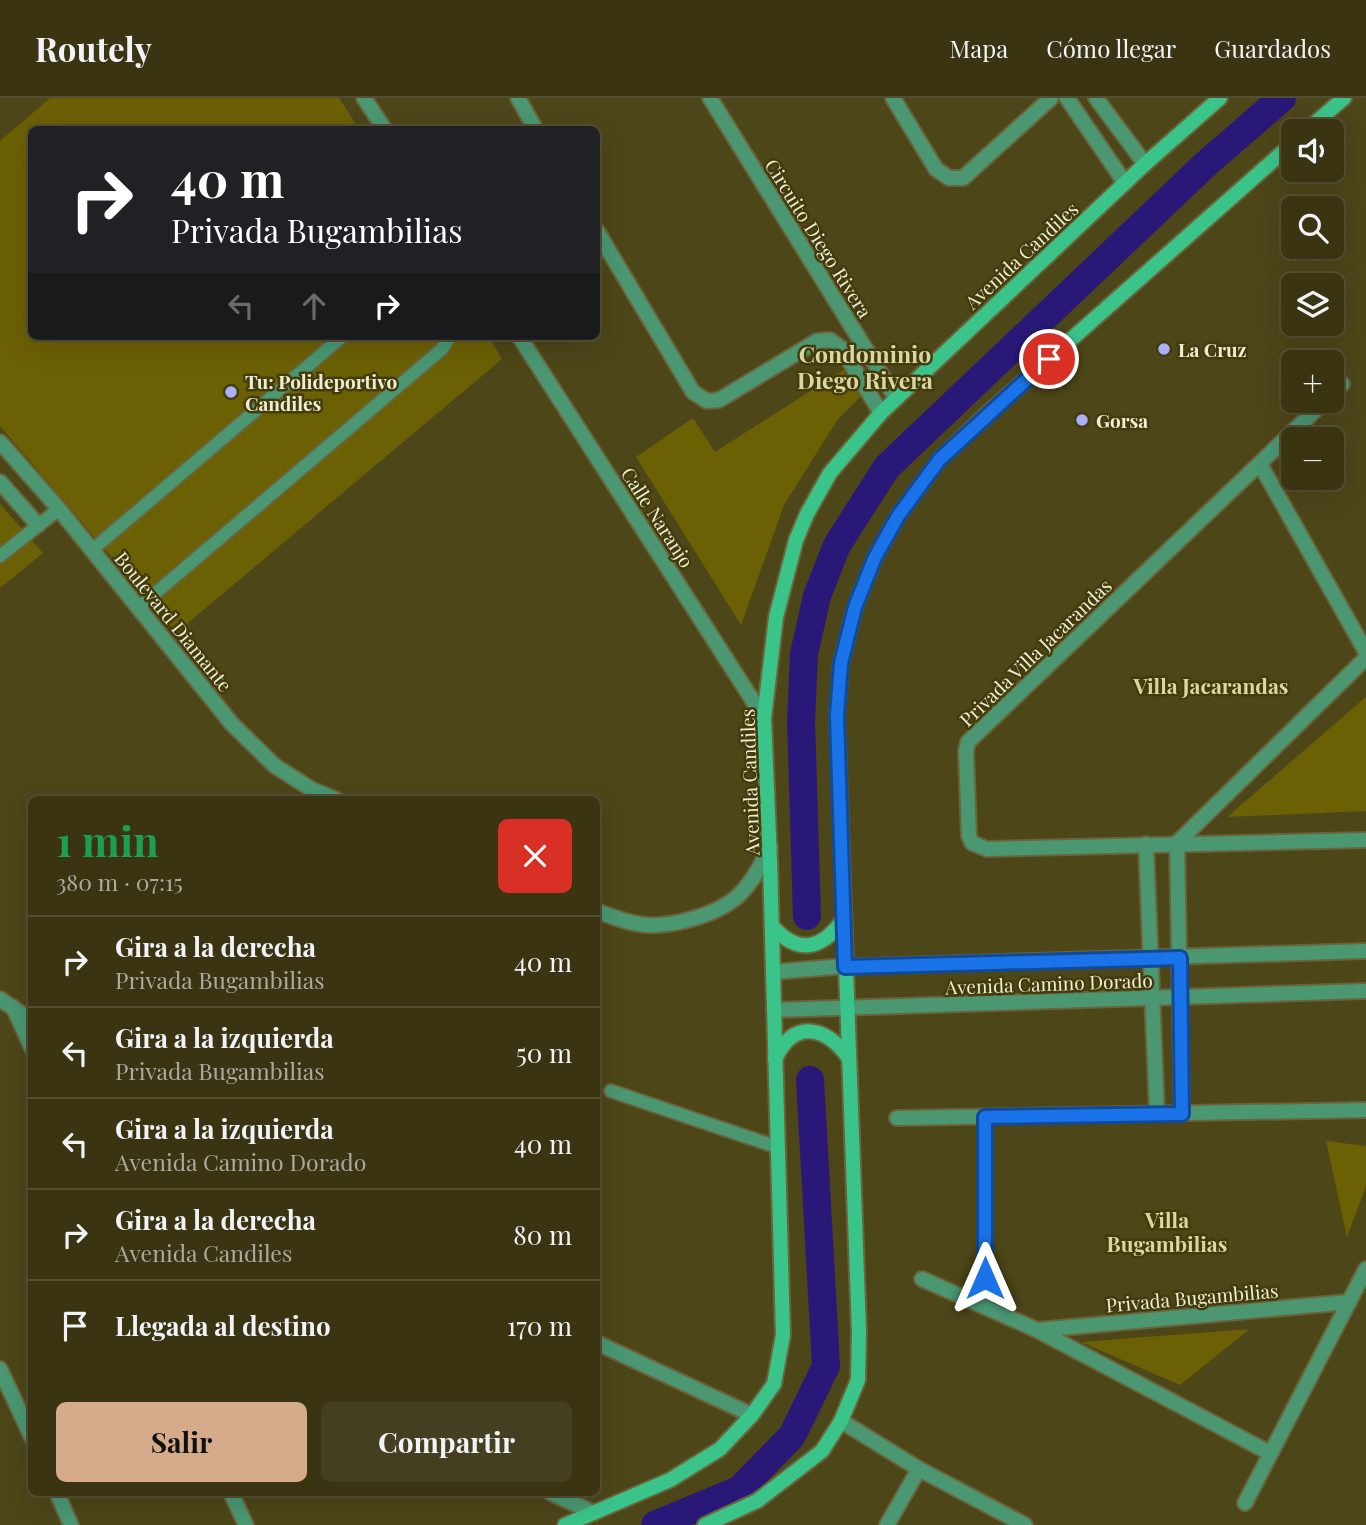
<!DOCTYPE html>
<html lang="es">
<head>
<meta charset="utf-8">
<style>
  body { margin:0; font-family:"Playfair Display",serif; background:#453f21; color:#f1f3f6; height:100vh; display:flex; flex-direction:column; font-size:26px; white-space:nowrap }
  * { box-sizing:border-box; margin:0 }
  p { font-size:23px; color:#abaaa0 }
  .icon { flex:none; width:38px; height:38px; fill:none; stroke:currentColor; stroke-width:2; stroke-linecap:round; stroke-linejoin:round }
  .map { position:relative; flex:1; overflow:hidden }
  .side { position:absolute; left:28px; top:698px; width:572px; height:700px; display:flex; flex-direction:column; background:#3a3413; border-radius:10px; box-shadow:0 7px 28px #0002,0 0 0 2px #544f33 }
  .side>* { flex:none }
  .guide { position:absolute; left:28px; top:28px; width:572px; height:214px; border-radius:10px; box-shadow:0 7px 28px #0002,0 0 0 2px #544f33; background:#202124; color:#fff; overflow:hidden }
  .fabs { position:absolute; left:1281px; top:21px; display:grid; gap:14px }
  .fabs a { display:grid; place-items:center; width:63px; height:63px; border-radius:10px; background:#3a3413; box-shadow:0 7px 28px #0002,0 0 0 2px #544f33; font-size:35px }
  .pin { position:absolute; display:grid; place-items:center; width:60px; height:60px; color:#fff; margin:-30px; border:4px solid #fff; border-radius:50%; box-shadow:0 2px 7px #0007 }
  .me { position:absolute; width:77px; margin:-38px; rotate:0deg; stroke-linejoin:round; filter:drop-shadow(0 0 5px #0008) }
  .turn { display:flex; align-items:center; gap:24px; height:147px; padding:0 28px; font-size:32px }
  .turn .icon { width:91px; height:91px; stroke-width:2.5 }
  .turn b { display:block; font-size:49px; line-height:60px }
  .lanes { display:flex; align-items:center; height:66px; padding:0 28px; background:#0003; justify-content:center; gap:35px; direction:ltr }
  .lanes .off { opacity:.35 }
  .round { display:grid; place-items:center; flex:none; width:74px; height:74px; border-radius:10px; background:#453f21 }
  .overview { display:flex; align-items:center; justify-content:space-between; height:119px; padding:0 28px }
  h1 { font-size:42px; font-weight:700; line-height:52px; color:#1e9e55 }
  .button { display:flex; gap:14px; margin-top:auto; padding:14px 28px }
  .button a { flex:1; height:80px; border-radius:10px; background:#d6ab8b; color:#111; font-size:28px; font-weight:700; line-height:80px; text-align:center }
  .button a+a { background:#453f21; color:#f1f3f6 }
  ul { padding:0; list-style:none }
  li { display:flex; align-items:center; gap:21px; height:91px; padding:0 28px; border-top:2px solid #544f33 }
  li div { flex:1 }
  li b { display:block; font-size:26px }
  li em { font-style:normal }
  header { display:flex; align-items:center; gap:42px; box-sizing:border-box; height:98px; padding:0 35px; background:#3a3413; border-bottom:2px solid #544f33 }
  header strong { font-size:33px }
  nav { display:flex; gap:38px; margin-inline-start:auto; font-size:24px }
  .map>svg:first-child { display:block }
</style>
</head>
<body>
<header>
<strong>Routely</strong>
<nav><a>Mapa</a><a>Cómo llegar</a><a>Guardados</a></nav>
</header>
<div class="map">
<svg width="1366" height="1427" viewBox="0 0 1366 1427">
  <rect width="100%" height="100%" fill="#4d4619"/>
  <g fill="#6c6005">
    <path d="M50,0H339L359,31L32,32V238H488L502,261L176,535L0,328V43Z"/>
    <path d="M843,272L862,297L838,321L784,407L741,527L636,359L693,320L715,354Z"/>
    <path d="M0,406L43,455L0,490Z"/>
    <path d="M1366,599V713L1227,719Z"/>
    <path d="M1326,1043L1366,1048V1088L1347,1139Z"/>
    <path d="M1250,1231L1180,1287L1081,1244Z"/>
  </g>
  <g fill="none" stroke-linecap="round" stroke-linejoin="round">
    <g stroke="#291878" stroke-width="28">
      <path d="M807,818L801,623L804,556L817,498L837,447L887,369L1207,65L1282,0"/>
      <path d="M655,1427L739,1392L792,1338L826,1268L810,982"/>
    </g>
    <defs>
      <g id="lane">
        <path d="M92,452L343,238"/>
        <path d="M0,458L59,411"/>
        <path d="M138,510L442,251L450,238"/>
        <path d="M611,993L777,1049"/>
      </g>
      <g id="street">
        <path d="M364,0L385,32"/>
        <path d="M518,0L536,32"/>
        <path d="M710,0L896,300"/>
        <path d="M893,0L936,71L949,80H963L1051,0"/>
        <path d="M1067,0L1125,85"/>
        <path d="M1096,0L1145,66"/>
        <path d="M597,133L693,294L707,303L719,302L817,243L830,242L842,251L881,315"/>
        <path d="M519,238L764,620"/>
        <path d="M1332,296L1342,286"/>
        <path d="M1325,303L968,644L966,653L969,738L972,745L987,751L1366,742"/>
        <path d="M0,344L59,411L232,626L275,668L311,691L337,702"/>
        <path d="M1260,366L1366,554"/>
        <path d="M0,384L38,427"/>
        <path d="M1146,746L1157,1016"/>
        <path d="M597,813C610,818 625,824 639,826C668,831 720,817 741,795C754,782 761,766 770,749"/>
        <path d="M773,874L834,869L1366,853"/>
        <path d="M0,901L32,923"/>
        <path d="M13,909L32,950"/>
        <path d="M774,912L1366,893"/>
        <path d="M1182,1016L1177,745L1366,560"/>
        <path d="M897,1020L1366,1012"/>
        <path d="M922,1181L1037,1232L1270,1355"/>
        <path d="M985,1207V1019"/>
        <path d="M1037,1232L1349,1204"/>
        <path d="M597,1245L752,1317"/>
        <path d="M0,1271L32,1340"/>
        <path d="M841,1323L919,1371L1025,1427"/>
        <path d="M57,1395L71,1427"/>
        <path d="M231,1395L246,1427"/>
        <path d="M551,1395L594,1415"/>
        <path d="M1245,1405L1366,1171"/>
        <path d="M887,1427L919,1371"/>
      </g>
      <g id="secondary">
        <path d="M1306,33L1344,0"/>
        <path d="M772,828C798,857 821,852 843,822"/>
        <path d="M775,961C794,921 825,928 848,959"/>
        <path d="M565,1427L670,1382L720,1351L752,1317L774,1286L783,1237L770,763L764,620L776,519L796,442L807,416L830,375L881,315L1145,66L1220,0"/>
        <path d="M705,1427L757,1403L822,1353L841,1323L858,1282L859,1234L837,618L841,565L855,509L875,459L898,418L939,362L988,315L1293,45"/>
      </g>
    </defs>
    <use href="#lane" stroke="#6a643b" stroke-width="16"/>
    <use href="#street" stroke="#6a643b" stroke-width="18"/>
    <use href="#secondary" stroke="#6a643b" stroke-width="18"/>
    <use href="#lane" stroke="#4a9772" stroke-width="12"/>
    <use href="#street" stroke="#4a9772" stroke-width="14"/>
    <use href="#secondary" stroke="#3bc48a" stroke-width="14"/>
  </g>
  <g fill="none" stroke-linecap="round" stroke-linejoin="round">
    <defs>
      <path id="route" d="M985,1180V1019L1182,1016L1180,860L845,869L837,618L841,565L855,509L875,459L898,418L939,362L1049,261"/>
    </defs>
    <use href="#route" stroke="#114b97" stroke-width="18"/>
    <use href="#route" stroke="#1a73e8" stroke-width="12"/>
  </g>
  <g fill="#abaffb" stroke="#423c0c" stroke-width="2.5">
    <circle cx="1164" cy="251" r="7"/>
    <circle cx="231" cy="294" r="7"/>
    <circle cx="1082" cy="322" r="7"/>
  </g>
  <g text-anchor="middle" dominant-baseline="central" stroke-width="5" stroke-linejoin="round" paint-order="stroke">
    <g font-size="19" fill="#f0edd5" stroke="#423c0c">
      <text transform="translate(819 140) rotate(58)">Circuito Diego Rivera</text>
      <text transform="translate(1021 157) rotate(-43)">Avenida Candiles</text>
      <text transform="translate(658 419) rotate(57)">Calle Naranjo</text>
      <text transform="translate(174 523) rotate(51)">Boulevard Diamante</text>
      <text transform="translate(1035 554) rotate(-44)">Privada Villa Jacarandas</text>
      <text transform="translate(749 684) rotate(-92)">Avenida Candiles</text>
      <text transform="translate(1049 885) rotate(-2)">Avenida Camino Dorado</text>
      <text transform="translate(1192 1199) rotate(-5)">Privada Bugambilias</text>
    </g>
    <g font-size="19" font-weight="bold" fill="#f0edd5" stroke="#423c0c" text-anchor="start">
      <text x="1178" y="251">La Cruz</text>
      <text x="245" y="283">Tu: Polideportivo<tspan x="245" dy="22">Candiles</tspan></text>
      <text x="1096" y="322">Gorsa</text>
    </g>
    <g font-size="21" font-weight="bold" fill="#dcd5a4" stroke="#423c0c">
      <text x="1211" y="587">Villa Jacarandas</text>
      <text x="1167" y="1121">Villa<tspan x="1167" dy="24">Bugambilias</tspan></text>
    </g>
    <g font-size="23" font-weight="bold" fill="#dcd5a4" stroke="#423c0c">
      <text x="865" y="255">Condominio<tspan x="865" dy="26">Diego Rivera</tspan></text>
    </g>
  </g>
</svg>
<div class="fabs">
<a><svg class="icon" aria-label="sound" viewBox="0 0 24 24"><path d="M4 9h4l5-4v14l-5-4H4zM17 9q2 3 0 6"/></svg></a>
<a><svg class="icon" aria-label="search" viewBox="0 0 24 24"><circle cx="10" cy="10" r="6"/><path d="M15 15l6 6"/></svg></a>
<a><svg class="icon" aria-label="layers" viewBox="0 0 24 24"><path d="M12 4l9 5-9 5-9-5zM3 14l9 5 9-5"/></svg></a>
<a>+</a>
<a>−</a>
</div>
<div class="pin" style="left:1049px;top:261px;background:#d93025"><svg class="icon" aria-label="arrive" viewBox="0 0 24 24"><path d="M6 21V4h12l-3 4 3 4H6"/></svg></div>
<svg class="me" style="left:985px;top:1180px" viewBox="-20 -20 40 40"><path d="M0-17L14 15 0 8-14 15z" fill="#1a73e8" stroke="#fff" stroke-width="4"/></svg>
<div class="guide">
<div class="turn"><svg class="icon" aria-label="right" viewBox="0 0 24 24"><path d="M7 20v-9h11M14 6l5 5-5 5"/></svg><div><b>40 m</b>Privada Bugambilias</div></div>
<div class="lanes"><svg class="icon off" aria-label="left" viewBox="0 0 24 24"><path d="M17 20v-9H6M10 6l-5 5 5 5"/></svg><svg class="icon off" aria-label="ahead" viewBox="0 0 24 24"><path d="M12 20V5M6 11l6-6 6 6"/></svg><svg class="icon" aria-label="right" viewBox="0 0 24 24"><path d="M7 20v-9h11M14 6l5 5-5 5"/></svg></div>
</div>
<section class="side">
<div class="overview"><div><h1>1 min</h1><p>380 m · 07:15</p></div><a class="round" style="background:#d93025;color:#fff"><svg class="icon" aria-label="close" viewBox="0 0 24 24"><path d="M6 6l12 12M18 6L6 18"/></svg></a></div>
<ul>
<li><svg class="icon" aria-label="right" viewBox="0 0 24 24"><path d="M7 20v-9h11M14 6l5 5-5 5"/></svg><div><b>Gira a la derecha</b><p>Privada Bugambilias</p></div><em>40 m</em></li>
<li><svg class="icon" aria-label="left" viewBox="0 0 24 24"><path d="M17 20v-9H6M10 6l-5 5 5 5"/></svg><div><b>Gira a la izquierda</b><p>Privada Bugambilias</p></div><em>50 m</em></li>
<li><svg class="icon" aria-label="left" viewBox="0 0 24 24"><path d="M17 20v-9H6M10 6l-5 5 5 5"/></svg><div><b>Gira a la izquierda</b><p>Avenida Camino Dorado</p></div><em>40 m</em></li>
<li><svg class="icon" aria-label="right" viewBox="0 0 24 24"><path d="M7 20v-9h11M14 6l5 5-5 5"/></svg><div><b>Gira a la derecha</b><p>Avenida Candiles</p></div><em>80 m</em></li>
<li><svg class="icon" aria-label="arrive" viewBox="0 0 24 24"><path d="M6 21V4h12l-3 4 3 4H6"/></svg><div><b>Llegada al destino</b></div><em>170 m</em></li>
</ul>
<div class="button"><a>Salir</a><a>Compartir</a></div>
</section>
</div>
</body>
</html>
